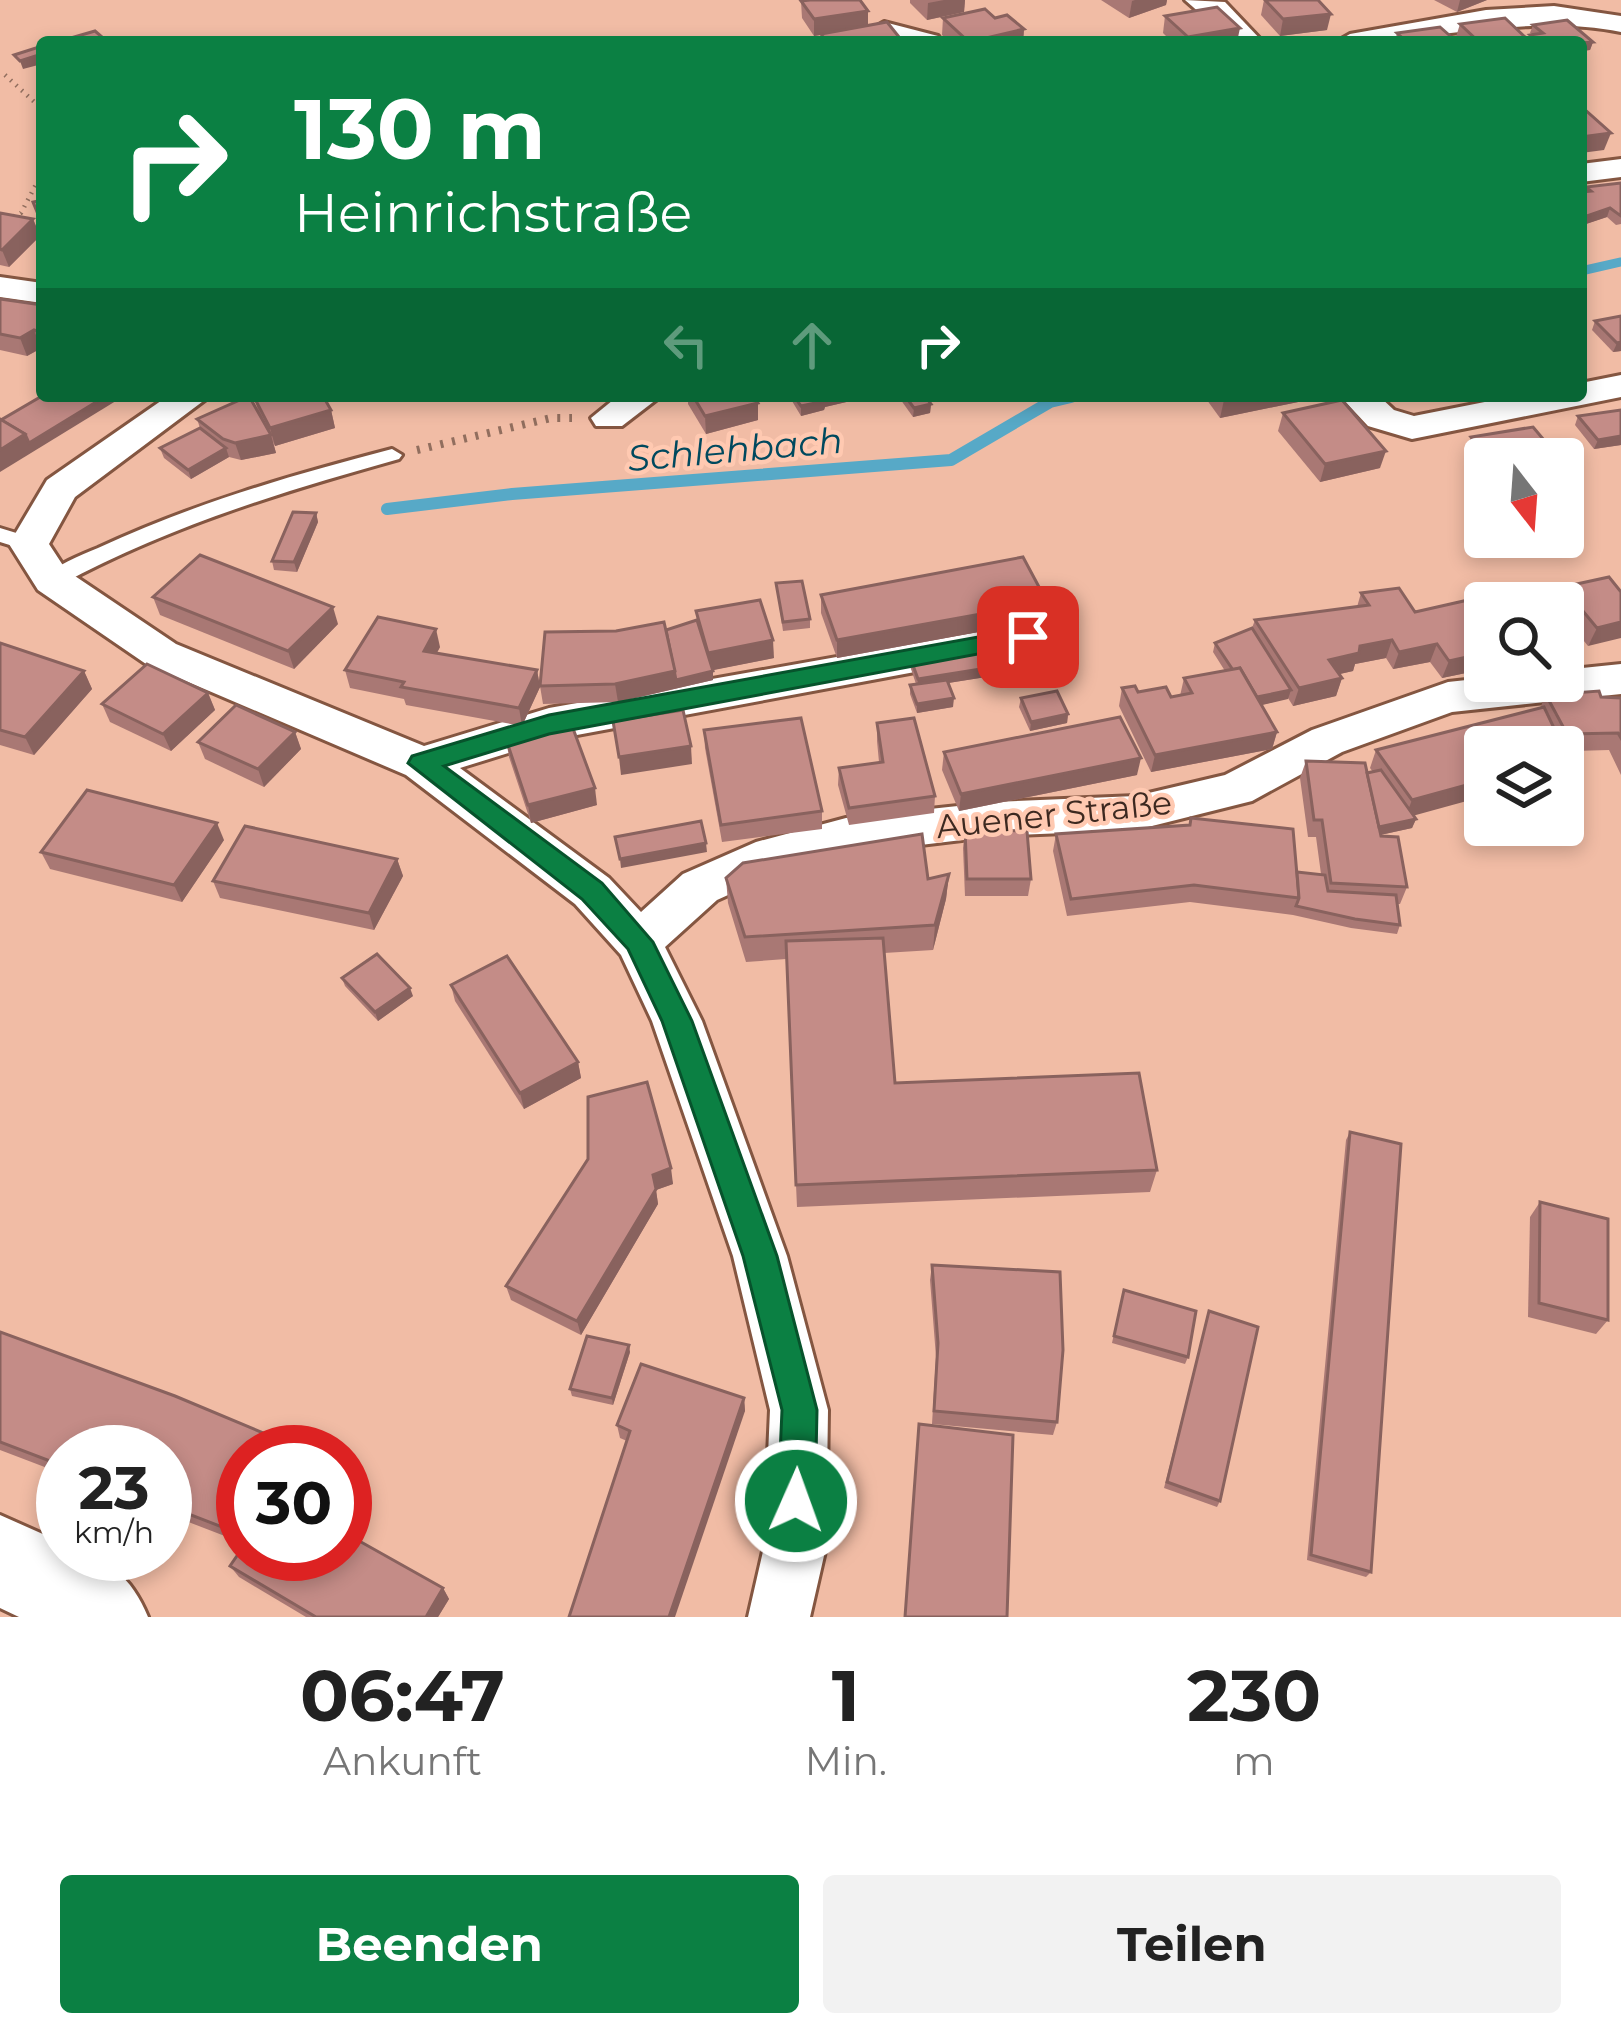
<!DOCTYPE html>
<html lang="de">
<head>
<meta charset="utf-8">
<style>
  body { margin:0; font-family:Montserrat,sans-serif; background:#f2f2f2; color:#222; height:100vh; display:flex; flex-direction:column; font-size:45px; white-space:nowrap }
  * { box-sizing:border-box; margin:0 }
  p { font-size:39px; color:#767676 }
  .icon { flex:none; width:66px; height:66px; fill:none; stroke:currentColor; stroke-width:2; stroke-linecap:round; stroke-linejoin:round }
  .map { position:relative; height:1617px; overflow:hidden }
  .sheet { display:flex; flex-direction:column; background:#fff; flex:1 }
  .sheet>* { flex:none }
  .top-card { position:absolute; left:36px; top:36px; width:1551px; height:366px; border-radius:12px; box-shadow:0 6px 18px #0003; background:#0b8043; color:#fff; overflow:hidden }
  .needle { width:78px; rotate:163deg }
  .buttons { position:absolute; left:1464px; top:438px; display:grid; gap:24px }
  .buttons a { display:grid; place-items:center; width:120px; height:120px; border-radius:12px; background:#fff; box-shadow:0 6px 18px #0003; font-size:60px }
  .speed { position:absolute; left:36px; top:1425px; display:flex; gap:24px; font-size:60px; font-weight:700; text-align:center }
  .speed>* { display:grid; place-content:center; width:156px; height:156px; border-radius:50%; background:#fff; box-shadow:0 6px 18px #0003; line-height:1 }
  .speed small { font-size:30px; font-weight:400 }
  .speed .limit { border:18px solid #d22; background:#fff; color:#111 }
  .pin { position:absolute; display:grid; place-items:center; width:102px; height:102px; color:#fff; margin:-51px; border-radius:24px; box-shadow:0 6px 18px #0006 }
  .me { position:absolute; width:132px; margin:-66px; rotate:2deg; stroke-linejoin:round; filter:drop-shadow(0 0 9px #0008) }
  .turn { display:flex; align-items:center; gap:42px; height:252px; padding:0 60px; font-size:54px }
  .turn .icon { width:156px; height:156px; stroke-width:2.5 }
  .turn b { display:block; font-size:84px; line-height:102px }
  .lanes { display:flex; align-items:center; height:114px; padding:0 60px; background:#0003; justify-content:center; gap:60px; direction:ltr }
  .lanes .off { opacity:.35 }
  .eta { display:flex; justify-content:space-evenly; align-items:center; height:204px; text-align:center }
  .eta b { font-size:72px; font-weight:700; line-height:84px }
  .button { display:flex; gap:24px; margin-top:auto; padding:24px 60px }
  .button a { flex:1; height:138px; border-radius:12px; background:#0b8043; color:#fff; font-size:48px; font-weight:700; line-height:138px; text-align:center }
  .button a+a { background:#f2f2f2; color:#222 }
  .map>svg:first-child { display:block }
</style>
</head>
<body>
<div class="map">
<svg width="1621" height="1617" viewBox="0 0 1621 1617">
  <rect width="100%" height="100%" fill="#f1bca5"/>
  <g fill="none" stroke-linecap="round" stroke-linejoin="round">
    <g stroke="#57a9c7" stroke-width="9">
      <path d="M1581,271L1621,262"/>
      <path d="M1059,400L1074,396"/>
    </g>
    <path stroke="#57a9c7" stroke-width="12" d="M387,509L512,494L951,460L1050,402L1071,397"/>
    <defs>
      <g id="lane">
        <path d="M392,449L402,455L399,459C281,492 167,527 60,585L52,587L41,580C55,565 79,556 98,548C192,504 292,475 392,449Z"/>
        <path d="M0,528L36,539L39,544L29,551L0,542Z"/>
      </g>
      <g id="street">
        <path d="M1185,0L1225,2L1263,42H1233Z"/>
        <path d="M1554,6L1621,16V32C1524,13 1433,42 1336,42L1350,34L1486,10Z"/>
        <path d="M884,22L938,36L942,42H896L874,36L870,30Z"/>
        <path d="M1621,159V177L1581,182V164Z"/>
        <path d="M0,277L42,283V303L0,297Z"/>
        <path d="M1621,375V397L1412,439L1368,426L1340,396H1379L1394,410L1414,416L1515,396H1581V383Z"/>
        <path d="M168,396H210L75,497L49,544L66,570L176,644L424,746L549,708L1028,623L1043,627L1049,637L1043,647L1028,651L550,740L460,768L609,878L641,912L683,874L756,842L846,818L995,802L1136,796L1225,775L1312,730L1448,682L1485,678L1563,681V670L1621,664V694L1452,712L1342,752L1252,801L1136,830L995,836L846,854L783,870L717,900L665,947L702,1021L787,1256L828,1410L826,1547L810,1617H748L764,1547L770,1410L733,1256L652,1021L621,955L575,904L406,775L146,664L38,590L9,544L47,480Z"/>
        <path d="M618,396H661L622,426H596L591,418Z"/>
      </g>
      <path id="secondary" d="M0,1515L63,1543V1554C107,1554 132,1578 148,1617H19L0,1608Z"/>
    </defs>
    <use href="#lane" stroke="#845641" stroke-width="6"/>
    <use href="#street" stroke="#845641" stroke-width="6"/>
    <use href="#secondary" stroke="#845641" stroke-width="6"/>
    <g stroke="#916e5e" stroke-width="4.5" stroke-dasharray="1.5 6" stroke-linecap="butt">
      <path d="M5,75L42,109"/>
      <path d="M0,223L21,213L42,173"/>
    </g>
    <path stroke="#916e5e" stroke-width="8" stroke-dasharray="3 9" stroke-linecap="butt" d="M417,450L551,418H572"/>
    <use href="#lane" fill="#fff" fill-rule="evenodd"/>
    <use href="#street" fill="#fff" fill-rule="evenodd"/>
    <use href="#secondary" fill="#fff" fill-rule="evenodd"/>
  </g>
  <g fill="#a97874">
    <path d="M910,0H965L964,12L927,20L910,3Z"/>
    <path d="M1101,0H1167L1166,5L1129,18Z"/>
    <path d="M1264,0H1318L1327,30L1280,36L1261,15Z"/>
    <path d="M1434,0H1487L1457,12Z"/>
    <path d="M801,1L868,11V25L903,42H821V35L814,36L802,18Z"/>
    <path d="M1165,16L1237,42H1172L1163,33Z"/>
    <path d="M943,18H995L1024,29L1023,41L1028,42H950L942,35Z"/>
    <path d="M1460,24L1526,38L1524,42H1395L1397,33L1455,40Z"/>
    <path d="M1533,25L1593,42L1590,50L1581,51V42H1527L1530,35L1532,34L1530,33Z"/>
    <path d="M1621,183V224L1616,225L1607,217L1583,225L1581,223V192L1584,191L1586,187Z"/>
    <path d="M0,213L33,219L40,236L9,267L0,265Z"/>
    <path d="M0,299L42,305V348L27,356L0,350Z"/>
    <path d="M1621,316V351L1613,352L1592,330L1595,321Z"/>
    <path d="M688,396H754L758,403V420L706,434L688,404Z"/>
    <path d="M789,396H872L825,407L824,410L801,416Z"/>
    <path d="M898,396H925L931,404L930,413L913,417Z"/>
    <path d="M1204,396H1309L1308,400L1220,418Z"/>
    <path d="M255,399L331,410L335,428L275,446L273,442L276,453L241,460L229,457L191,479L164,458L160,448L200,428L197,419L259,415Z"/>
    <path d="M1621,410V445L1594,449L1575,425L1578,416Z"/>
    <path d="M1283,413L1380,468L1320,482L1278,431Z"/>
    <path d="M1471,437L1551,459H1485V481L1464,455Z"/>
    <path d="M316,513L318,522L297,572L274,570L272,561Z"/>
    <path d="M776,583L810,619V628L783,631Z"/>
    <path d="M1563,587L1621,592L1588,646L1563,615V603H1556Z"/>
    <path d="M1361,593L1415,612L1485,603V669L1442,678L1430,662L1393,669L1386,658L1355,664L1353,671L1339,674L1342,678L1336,696L1293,706L1288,698L1261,705L1277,732L1272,749L1151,772L1119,706L1122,688L1171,697L1180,696L1184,678L1225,671L1213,652L1215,643L1252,628L1255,620L1357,607Z"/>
    <path d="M821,595L1047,602L1044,620L837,658L821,613Z"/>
    <path d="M153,597L338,624L294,669L160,615Z"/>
    <path d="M696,611L774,658L712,670L713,680L618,702L543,704L540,686L666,630L697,620Z"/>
    <path d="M998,634L1073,654L1070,672L1008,682L996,651Z"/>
    <path d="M0,643L84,671L92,689L34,755L0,745Z"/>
    <path d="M440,647L437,653L537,670L540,687L522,726L406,705L404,699L350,688L345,670Z"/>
    <path d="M910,657L986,677L948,683L953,707L917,713L910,694V685L916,684L910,666Z"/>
    <path d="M208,693L215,710L171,751L110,722L102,704Z"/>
    <path d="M1546,695L1621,698V775L1609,750L1574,751L1581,765L1576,774L1563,775V747L1413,815L1416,819L1412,828L1380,835L1407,887L1400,904H1397L1400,925L1397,934L1351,928L1293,915L1190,902L1067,916L1053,851L1056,834L1189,825L1191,818L1297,872L1321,874L1316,837H1308L1300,778L1306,761L1367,773L1373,772L1370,768L1376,750L1540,708Z"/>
    <path d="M1021,698L1068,714L1067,723L1030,731L1019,707Z"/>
    <path d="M877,723L935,796L934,813L849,825L838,785L839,768L879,762L877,741Z"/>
    <path d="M704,730L822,811V829L722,842L705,748Z"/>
    <path d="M295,732L301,749L264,787L205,759L198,742Z"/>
    <path d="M506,739L597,805L531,823L509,757Z"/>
    <path d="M944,752L1137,775L959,811L942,770Z"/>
    <path d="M965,830L1031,879L1028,896H965L963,848Z"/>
    <path d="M224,840L182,902L50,869L41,852Z"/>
    <path d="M397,859L403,876L374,930L220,898L213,881Z"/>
    <path d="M949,874L946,899L933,950L884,953L895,1083L1157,1170L1150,1192L797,1207L786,959L746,962L728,903L726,878L928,879Z"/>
    <path d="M342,978L413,996L378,1021L345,986Z"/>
    <path d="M451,985L578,1062L581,1078L524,1109L455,1001Z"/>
    <path d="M647,1082L673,1184L656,1190L658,1204L581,1335L511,1300L506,1286Z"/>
    <path d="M1350,1132L1371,1572L1366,1577L1307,1560L1346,1140Z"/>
    <path d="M1540,1202L1608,1320L1596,1334L1528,1317L1530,1217Z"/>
    <path d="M932,1265L1057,1422L1053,1435L932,1424L936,1357L930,1280Z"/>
    <path d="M1122,1297L1188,1357L1185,1364L1112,1343Z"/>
    <path d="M1209,1311L1220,1501L1217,1507L1164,1488Z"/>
    <path d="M0,1332L292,1445L297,1452H243V1543L165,1513V1452H63V1474L0,1450Z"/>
    <path d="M630,1352L613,1405L572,1396L570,1389Z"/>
    <path d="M744,1398L745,1411L576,1598L627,1441L620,1438L617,1425Z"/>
    <path d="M230,1566L443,1588L449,1599L438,1617H306L239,1577Z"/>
  </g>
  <g fill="#89625e">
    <path d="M944,0H965L964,12L927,20L928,3Z"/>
    <path d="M1135,0H1167L1166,5L1129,18L1132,1Z"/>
    <path d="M1460,0H1487L1457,12Z"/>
    <path d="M868,11V27L814,36V19Z"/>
    <path d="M1331,14L1327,30L1280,36L1283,19Z"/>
    <path d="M1240,28L1237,42H1187L1188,37Z"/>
    <path d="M1024,29L1023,42H969Z"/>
    <path d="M1593,42L1590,50L1581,51V43Z"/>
    <path d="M42,54V64L23,69L20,61Z"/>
    <path d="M1611,133L1604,150L1581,153V137Z"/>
    <path d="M1610,208L1607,217L1583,225L1587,216Z"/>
    <path d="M33,219L40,236L9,267L2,250Z"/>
    <path d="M34,330L41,348L27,356L20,338Z"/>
    <path d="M1621,342V351L1613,352L1617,343Z"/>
    <path d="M106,396H124L0,472V450L25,434Z"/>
    <path d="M823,396H872L825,407L824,410L801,416V406L823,401Z"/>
    <path d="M1243,396H1309L1308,400L1220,418L1224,400Z"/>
    <path d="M758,403V420L706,434L705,416Z"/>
    <path d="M931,404L930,413L913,417L914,408Z"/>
    <path d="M331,410L335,428L275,446L270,428Z"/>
    <path d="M271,435L276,453L241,460L235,443Z"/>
    <path d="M1621,436V445L1594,449L1598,440Z"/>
    <path d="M226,448L229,457L191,479L188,470Z"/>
    <path d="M1386,451L1380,468L1320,482L1325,464Z"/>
    <path d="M1554,452L1551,459H1515Z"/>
    <path d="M316,513L318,522L297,572L294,562Z"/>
    <path d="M1047,602L1044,620L837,658V640Z"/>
    <path d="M333,607L338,624L294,669L288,651Z"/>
    <path d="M1621,622V638L1588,646L1597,628Z"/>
    <path d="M436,629L440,647L428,668L424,651Z"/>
    <path d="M773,640L774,658L709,671L708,653Z"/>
    <path d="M1392,640L1386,658L1355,664L1353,671L1323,678L1329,660L1360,646Z"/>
    <path d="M1437,644L1430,662L1393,669L1399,652Z"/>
    <path d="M1485,653V669L1442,678L1449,661Z"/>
    <path d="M1073,654L1070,672L1008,682L1010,664Z"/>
    <path d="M987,668L986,677L917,688L918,679Z"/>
    <path d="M537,670L540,687L522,726L519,708Z"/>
    <path d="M84,671L92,689L34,755L25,737Z"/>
    <path d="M675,671H713V680L618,702L615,684Z"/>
    <path d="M1342,678L1336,696L1293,706L1299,688Z"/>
    <path d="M1291,690L1288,699L1249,708L1251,699Z"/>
    <path d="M208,693L215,710L171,751L163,734Z"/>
    <path d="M954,698L953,707L917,713V704Z"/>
    <path d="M1068,714L1067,723L1030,731L1031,722Z"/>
    <path d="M295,732L301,749L264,787L258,769Z"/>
    <path d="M1277,732L1272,749L1151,772L1155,755Z"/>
    <path d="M691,746L692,764L621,775L619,757Z"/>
    <path d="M1141,758L1137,775L959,811L961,794Z"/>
    <path d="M1485,780V796L1405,818L1412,800Z"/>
    <path d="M595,788L597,805L531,823L528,805Z"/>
    <path d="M1416,819L1412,828L1371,837L1374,828Z"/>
    <path d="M217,823L224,840L182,902L174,885Z"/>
    <path d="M706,843L707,852L621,868L620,859Z"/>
    <path d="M397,859L403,876L374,930L369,913Z"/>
    <path d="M949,874L946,899L933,950L935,925Z"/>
    <path d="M410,988L413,996L378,1021L375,1012Z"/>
    <path d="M578,1062L581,1078L524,1109L520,1093Z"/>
    <path d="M671,1168L673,1184L656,1190L658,1204L581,1335L577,1321L653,1175Z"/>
    <path d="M629,1345L630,1352L613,1405L612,1398Z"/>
    <path d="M744,1398L745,1411L675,1617H669Z"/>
    <path d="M443,1588L449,1599L438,1617H426Z"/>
  </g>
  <g fill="#c48c87" stroke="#89625e" stroke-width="3">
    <path d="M810,0H860L868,11L814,19L801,1Z"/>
    <path d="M1265,0H1318L1331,14L1283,19Z"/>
    <path d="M1217,7L1240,28L1188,37L1165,16Z"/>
    <path d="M985,9L995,18L1007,15L1024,29L969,42L943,18Z"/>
    <path d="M1505,18L1526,38L1479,42L1460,24Z"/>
    <path d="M1567,20L1593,42L1581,43L1538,42L1530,35L1543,33L1533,25Z"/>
    <path d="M887,22L903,42H827L821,34Z"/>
    <path d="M1440,27L1457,42H1407L1397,33Z"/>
    <path d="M95,31L102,37L83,42H57Z"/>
    <path d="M42,46V54L20,61L14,55Z"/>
    <path d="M1581,108H1583L1611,133L1581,137Z"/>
    <path d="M1621,183V216L1610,208L1587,216L1582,212L1585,203L1581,199V192L1591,191L1586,187Z"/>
    <path d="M42,200V224L33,202Z"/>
    <path d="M0,213L33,219L2,250L0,249Z"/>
    <path d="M0,299L42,305V333L34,330L20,338L0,334Z"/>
    <path d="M1621,316V342L1617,343L1595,321Z"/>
    <path d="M42,396H106L29,443L25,434L1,420Z"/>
    <path d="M249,396L271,435L235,443L223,439L197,419Z"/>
    <path d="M266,396H323L331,410L270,428L255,399Z"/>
    <path d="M693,396H754L758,403L705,416Z"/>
    <path d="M794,396H821L825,401L801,406Z"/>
    <path d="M905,396H925L931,404L914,408Z"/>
    <path d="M1342,400L1386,451L1325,464L1283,413Z"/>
    <path d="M1621,410V436L1598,440L1578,416Z"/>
    <path d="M0,419L25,434L0,450Z"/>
    <path d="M1533,427L1554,452L1515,459H1489L1471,437Z"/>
    <path d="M200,428L226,448L188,470L160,448Z"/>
    <path d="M293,512L316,513L294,562L272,561Z"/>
    <path d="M200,555L333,607L288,651L153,597Z"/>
    <path d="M1023,557L1047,602L837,640L821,595Z"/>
    <path d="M1609,577L1621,592V622L1597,628L1563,587Z"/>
    <path d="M802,581L810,619L783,622L776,583Z"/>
    <path d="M1530,586L1544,603H1485V653L1449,661L1437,644L1399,652L1392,640L1360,646L1359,653L1329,660L1342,678L1299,688L1255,620L1369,605L1361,593L1399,588L1415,612Z"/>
    <path d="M760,600L773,640L708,653L696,611Z"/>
    <path d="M378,617L436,629L424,651L537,670L519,708L401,687L404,682L345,670Z"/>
    <path d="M697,620L713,671L676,680L666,630Z"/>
    <path d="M664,622L675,671L615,684L540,686L545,632L616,631Z"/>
    <path d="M1060,624L1073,654L1010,664L998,634Z"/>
    <path d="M1252,628L1291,690L1257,697L1240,668L1233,670L1215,643Z"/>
    <path d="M0,643L84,671L25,737L0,730Z"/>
    <path d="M978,646L987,668L918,679L910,657Z"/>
    <path d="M147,664L208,693L163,734L102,704Z"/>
    <path d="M1240,668L1277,732L1155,755L1122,688L1135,686L1138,692L1166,687L1171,697L1192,693L1184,678Z"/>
    <path d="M947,680L954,698L917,704L910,685Z"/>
    <path d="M1057,691L1068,714L1031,722L1021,698Z"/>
    <path d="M1599,691L1601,697L1621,698V738L1618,733L1567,734L1546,695Z"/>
    <path d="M236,705L295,732L258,769L198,742Z"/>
    <path d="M1544,707L1563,747H1485V780L1412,800L1376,750Z"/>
    <path d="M683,710L691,746L619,757L613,721Z"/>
    <path d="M1120,717L1141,758L961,794L944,752Z"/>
    <path d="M801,718L822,811L721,825L704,730Z"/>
    <path d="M914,718L935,796L849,808L839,768L883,762L877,723Z"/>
    <path d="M571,723L595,788L528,805L506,739Z"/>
    <path d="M1570,742L1581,765L1564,767L1568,758L1561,743Z"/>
    <path d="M1306,761L1365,763L1381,836L1398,837L1407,887L1331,883L1322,820H1314Z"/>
    <path d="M1381,770L1416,819L1379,827L1367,773Z"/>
    <path d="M87,790L217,823L174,885L41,852Z"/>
    <path d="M1191,818L1293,829L1299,898L1194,885L1071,899L1056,834L1190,825Z"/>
    <path d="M701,821L706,843L620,859L615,837Z"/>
    <path d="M245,826L397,859L369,913L213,881Z"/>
    <path d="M965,830L1027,831L1031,879H967Z"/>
    <path d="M922,834L928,879L949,874L935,925L745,937L726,878L743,863Z"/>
    <path d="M1297,872L1325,875L1328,891L1396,895L1400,925L1355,919L1296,906L1299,898Z"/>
    <path d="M883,938L895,1083L1139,1073L1157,1170L796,1185L786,941Z"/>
    <path d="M377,954L410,988L375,1012L342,978Z"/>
    <path d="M507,956L578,1062L520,1093L451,985Z"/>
    <path d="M647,1082L671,1168L653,1175L656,1189L577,1321L506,1286L588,1159V1097Z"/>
    <path d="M1350,1132L1401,1144L1371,1572L1311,1555Z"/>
    <path d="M1540,1202L1608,1219V1320L1539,1303Z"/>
    <path d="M932,1265L1060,1272L1063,1350L1057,1422L934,1411L938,1343Z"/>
    <path d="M1124,1290L1196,1311L1188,1357L1114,1336Z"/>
    <path d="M1209,1311L1258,1327L1220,1501L1167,1482Z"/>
    <path d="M0,1332L175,1396L292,1445L288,1452H243V1535L165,1505V1452H63V1466L0,1442Z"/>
    <path d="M587,1336L629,1345L612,1398L570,1389Z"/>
    <path d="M641,1364L744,1398L669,1617H569L630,1431L617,1425Z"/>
    <path d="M919,1424L1013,1435L1007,1617H905Z"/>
    <path d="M345,1533L443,1588L426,1617H316L230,1566L243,1547V1554H345Z"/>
  </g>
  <path fill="#0b8043" stroke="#07532c" stroke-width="3" d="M1028,628L1041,637L1037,643L549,734L444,766L602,883L653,942L692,1021L777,1256L817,1410L815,1501L809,1514L796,1519L784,1514L778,1501L782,1410L743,1256L662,1021L628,949L582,899L408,763L412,756L549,715Z"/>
  <g text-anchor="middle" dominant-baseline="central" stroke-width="9" stroke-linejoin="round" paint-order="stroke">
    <g font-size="33" fill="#3d2920" stroke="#ffc9b1">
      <text transform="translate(1054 814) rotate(-6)">Auener Straße</text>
    </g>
    <g font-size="36" font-style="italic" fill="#00495e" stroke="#ffc9b1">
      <text transform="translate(735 449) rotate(-5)">Schlehbach</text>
    </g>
  </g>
</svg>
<div class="buttons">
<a><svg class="needle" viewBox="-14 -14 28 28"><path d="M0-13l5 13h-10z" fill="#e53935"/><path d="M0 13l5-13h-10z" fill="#767676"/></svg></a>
<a><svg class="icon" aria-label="search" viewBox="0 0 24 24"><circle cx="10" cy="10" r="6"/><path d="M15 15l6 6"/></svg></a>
<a><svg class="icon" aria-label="layers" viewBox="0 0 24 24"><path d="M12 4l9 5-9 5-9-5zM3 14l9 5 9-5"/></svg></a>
</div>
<div class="speed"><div>23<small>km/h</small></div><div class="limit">30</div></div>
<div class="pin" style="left:1028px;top:637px;background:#d93025"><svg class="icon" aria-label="arrive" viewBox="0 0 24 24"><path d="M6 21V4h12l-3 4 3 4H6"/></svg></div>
<svg class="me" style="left:796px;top:1501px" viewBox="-20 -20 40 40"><circle r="17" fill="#0b8043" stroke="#fff" stroke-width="3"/><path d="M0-11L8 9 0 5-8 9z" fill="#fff"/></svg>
<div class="top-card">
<div class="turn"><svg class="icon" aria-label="right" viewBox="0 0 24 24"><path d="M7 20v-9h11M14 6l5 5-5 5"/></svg><div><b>130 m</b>Heinrichstraße</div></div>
<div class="lanes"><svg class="icon off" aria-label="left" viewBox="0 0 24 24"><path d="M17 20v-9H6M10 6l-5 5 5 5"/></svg><svg class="icon off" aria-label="ahead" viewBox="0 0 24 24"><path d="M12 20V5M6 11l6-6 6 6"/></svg><svg class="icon" aria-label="right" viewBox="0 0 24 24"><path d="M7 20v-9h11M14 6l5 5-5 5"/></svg></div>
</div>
</div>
<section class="sheet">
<div class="eta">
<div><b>06:47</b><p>Ankunft</p></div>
<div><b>1</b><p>Min.</p></div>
<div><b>230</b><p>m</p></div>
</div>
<div class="button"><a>Beenden</a><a>Teilen</a></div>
</section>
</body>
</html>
